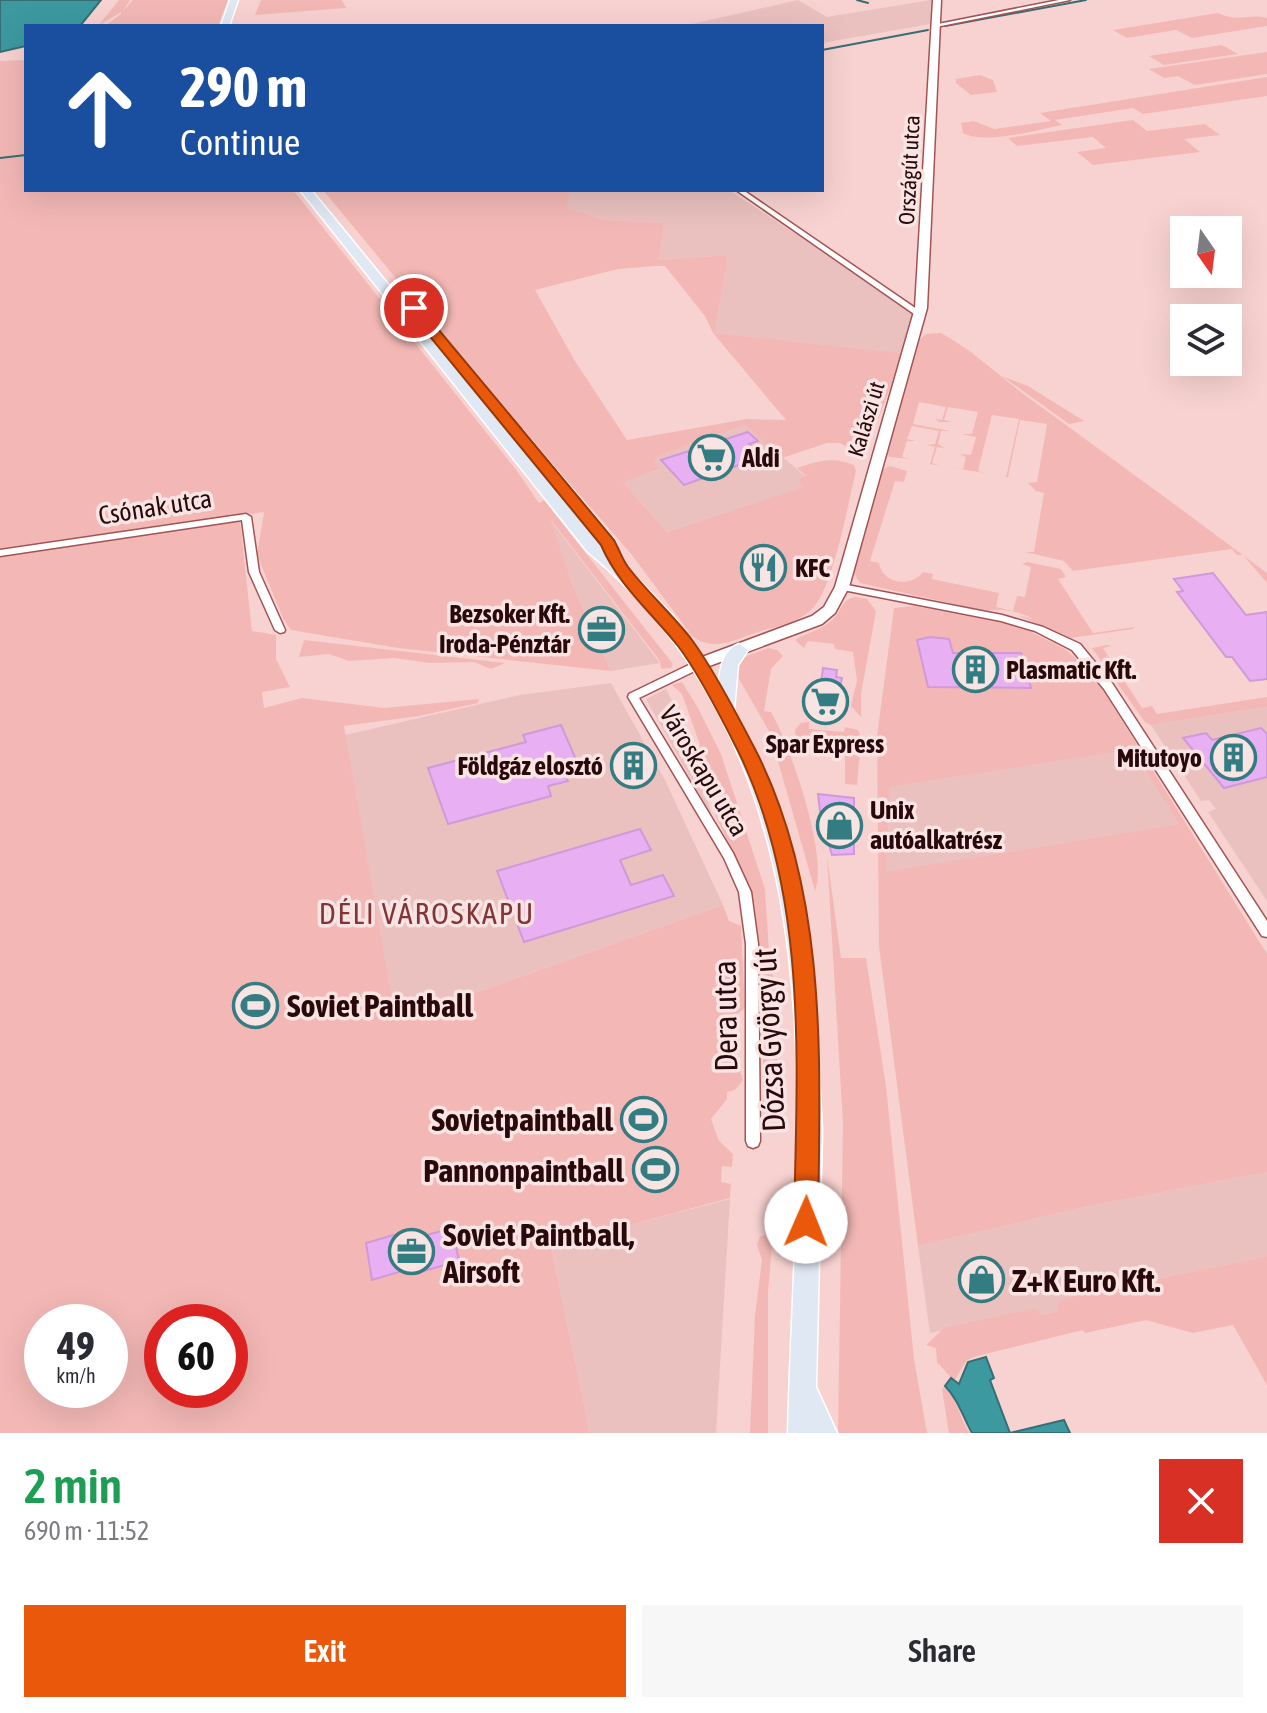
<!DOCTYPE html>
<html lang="en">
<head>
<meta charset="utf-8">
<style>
  body { margin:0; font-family:"Asap Condensed",sans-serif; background:#f7f7f7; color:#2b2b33; height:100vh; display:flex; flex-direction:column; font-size:30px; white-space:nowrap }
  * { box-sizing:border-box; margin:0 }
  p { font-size:26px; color:#7c7c81 }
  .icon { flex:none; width:44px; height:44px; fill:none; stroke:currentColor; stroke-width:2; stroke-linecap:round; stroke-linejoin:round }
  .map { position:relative; height:1433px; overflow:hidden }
  .drawer { display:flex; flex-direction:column; background:#fff; flex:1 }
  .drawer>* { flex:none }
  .top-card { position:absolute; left:24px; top:24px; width:800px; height:168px; border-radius:0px; box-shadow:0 8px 32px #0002; background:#1a4fa0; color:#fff; overflow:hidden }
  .needle { width:52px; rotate:166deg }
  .buttons { position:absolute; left:1170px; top:216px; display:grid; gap:16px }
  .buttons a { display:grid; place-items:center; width:72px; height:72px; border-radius:0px; background:#fff; box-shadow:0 8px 32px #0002; font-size:40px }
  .speed { position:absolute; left:24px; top:1304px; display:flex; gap:16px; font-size:40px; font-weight:700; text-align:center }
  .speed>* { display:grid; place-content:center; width:104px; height:104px; border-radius:50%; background:#fff; box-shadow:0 8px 32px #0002; line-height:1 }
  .speed small { font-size:20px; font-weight:400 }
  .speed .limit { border:12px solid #d22; background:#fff; color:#111 }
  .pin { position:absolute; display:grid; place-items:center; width:68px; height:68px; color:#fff; margin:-34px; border:4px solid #fff; border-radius:50%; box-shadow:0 2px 8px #0007 }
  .me { position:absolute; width:88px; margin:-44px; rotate:1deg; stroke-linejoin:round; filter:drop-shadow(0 0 6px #0008) }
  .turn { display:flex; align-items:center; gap:28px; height:168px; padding:0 24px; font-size:36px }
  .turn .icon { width:104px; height:104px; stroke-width:2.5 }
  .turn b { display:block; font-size:56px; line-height:68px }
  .round { display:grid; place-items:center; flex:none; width:84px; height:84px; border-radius:0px; background:#f7f7f7 }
  .summary { display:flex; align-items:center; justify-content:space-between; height:136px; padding:0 24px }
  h1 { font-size:48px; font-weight:600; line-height:60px; color:#1e9e55 }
  .primary-button { display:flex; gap:16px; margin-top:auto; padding:16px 24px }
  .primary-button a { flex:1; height:92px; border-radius:0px; background:#ea580c; color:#fff; font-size:32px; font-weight:600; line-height:92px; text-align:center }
  .primary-button a+a { background:#f7f7f7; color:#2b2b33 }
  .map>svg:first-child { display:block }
</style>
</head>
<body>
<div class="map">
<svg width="1267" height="1433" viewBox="0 0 1267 1433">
  <rect width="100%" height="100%" fill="#f8d2d0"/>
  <g fill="#eac1bf">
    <path d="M798,0L827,17L931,0L930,24L822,43V26L692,24Z"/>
    <path d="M570,190H729L911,310L912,321L903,353L713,333L728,255L659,260L664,223L606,220L565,208Z"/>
    <path d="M745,425L806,477L801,482L804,487L667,532L622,481L660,470L655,463L656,456Z"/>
    <path d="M551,521L660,663L611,671L572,583Z"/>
    <path d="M611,683L665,780L723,905L396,1021L345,735L520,695Z"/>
    <path d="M666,689L691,737L712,817L646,699Z"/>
    <path d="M1267,707V901L1208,812L1216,809L1209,800L1201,801L1151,725Z"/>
    <path d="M1133,748L1180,824L886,873L888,787Z"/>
    <path d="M1267,1172V1256L1065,1298L1060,1311L1040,1315L1035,1308L930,1333L918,1246L1085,1207Z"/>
    <path d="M730,1199L716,1433H590L551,1245Z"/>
  </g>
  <g fill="#f3b8b5" fill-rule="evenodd">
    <path d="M119,0H130L123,11L133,0H228L218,26H105L121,14V12L98,26Z"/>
    <path d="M261,0H342L346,8L255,15Z"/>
    <path d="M1218,13C1239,23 1248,13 1267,18V26L1192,38L1176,30L1127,38L1113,30Z"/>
    <path d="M1222,45L1238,54L1164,65L1149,56Z"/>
    <path d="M1267,52V74L1195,85L1178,76L1164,78L1149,69Z"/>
    <path d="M26,60V190H293L517,471L539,503L544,500L673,664L671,668L661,669L660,661L551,520L572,583L611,671L398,648L291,630L283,618L257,555L264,512L0,551V61Z"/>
    <path d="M980,75L993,80L997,92L971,95L956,83V79Z"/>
    <path d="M1267,77V96L1143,114L1133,108L1055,120L1062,125C1037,130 985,145 963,133L961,123L974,121L994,129L1051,121L1040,113Z"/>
    <path d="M1133,120L1147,131L1205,124L1220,135L1184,139L1200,152L1093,165L1077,152L1106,148L1093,137L1017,146L1008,138Z"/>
    <path d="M323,190H570L566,208L606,220L664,223L659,260L728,255L714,333L903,353L868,447L852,450L840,443H827L782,458L745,425L657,456L655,463L661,469L623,482L667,532L803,487L799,479L806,476L797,468C817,461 834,456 854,465L856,471C848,503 833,591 811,610C793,626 770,627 749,635C728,643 711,650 692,636L632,555L495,398ZM655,266H665L705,316L713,333L786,420L747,419L627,440L575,361L535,290L618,269Z"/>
    <path d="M941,333C973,350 1000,377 1029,398C1109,456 1188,514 1267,573V583L1243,555H1237L1232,549L1073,571L1064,561L1025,552H1034L1044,493L1036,491L1028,483L1037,482L1047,424L1020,420L1008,477L1016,479L998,475L1006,477L1019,419L992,415L978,471L985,473L954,468L963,469L966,457L960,454L971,455L976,437L961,434H972L978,412L948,407L944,420L953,422H940L935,419L942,420L946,407L919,402L913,424L950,431H941L938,444L945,448L937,447L932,463L940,466L930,464L935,447L927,445L935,444L939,431L912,426L907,439L916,441H907L902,457L910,459L889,457L886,450L918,341L926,334Z"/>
    <path d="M1002,376L1028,386L1084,421L1069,424Z"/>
    <path d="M890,466L907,471L904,482L895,481L870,561L879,563C882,584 911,588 923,572L933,574L932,579L999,593L996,607L1013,611L1017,596L1025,597L1031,567L1022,564L1027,562L1061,569L1066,577L1058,579L1093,633L1135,627L1133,629L1071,638L1017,615L1033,619C1020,611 1000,608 985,611L860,583L853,572L883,469Z"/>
    <path d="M240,521L252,631L276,635V659L290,687L262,692L264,708L302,698L384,708L479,699L478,703L419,716L344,726L396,1021L723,905L729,921L741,926L745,1008L733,1017L735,1054L743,1080L735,1090L727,1092V1099L711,1119L719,1141L733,1154L732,1167L722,1166L721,1182L731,1184L730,1198L551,1246L590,1433H0V557ZM42,1322H110V1390H42ZM162,1322H230V1390H162Z"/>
    <path d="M856,597L867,599L876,611L861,694V717L851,706L857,680L853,652L835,649L834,644L808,641L804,648L795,640C807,632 823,630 834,618C843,608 842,599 856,597Z"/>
    <path d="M914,606L1019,626L1065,649L1093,674L1267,954V1172L1085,1207L918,1246L879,946L877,736L894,608ZM1133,749L1179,824L886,872L889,787Z"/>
    <path d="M304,640L505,663L491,669L474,662L430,663L394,658L349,661L329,654L299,657Z"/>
    <path d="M1107,645L1112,646L1103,648L1142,708L1152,706L1157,714L1267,697V707L1151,725L1145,722L1092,648Z"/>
    <path d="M768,648L777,650L783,656L771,669L764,711L771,712C790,745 829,857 815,891L770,733L735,672V664L744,657Z"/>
    <path d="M682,682L698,708L721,754L765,889L770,967L778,991L777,1080L781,1101L778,1111L770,1113L763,1110V1049L750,890L714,812L727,803L722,797L708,794L696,749L700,745L682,694L672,685Z"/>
    <path d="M809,722V729L844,732L845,727L858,730L861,737L857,785L845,784V754L803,751L796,740L795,730L801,723Z"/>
    <path d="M827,856L841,958H866L886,1086L914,1359L927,1433H839L838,1429L843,1123Z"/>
    <path d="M767,1235L772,1245L768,1292V1433H750L755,1315L762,1260L757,1245L760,1236Z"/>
    <path d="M1267,1256V1385L1233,1325L1193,1333L1146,1320L1085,1333L1083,1330L977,1356L967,1360L954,1381L937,1362L936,1348L926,1345L944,1328L1035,1308L1041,1315L1059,1311L1057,1304L1065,1298Z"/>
    <path d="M945,1386C958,1399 959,1418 970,1433H949L942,1389Z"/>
  </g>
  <g fill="#3c99a0" stroke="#376e73" stroke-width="2">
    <path d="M0,0H101L80,26H26V46L0,52Z"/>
    <path d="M986,1357L994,1378L990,1380L1010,1433L1064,1420L1070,1433H972C963,1417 958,1399 945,1386L951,1378L959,1384L968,1362Z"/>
  </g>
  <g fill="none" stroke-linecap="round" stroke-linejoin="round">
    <g stroke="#376e73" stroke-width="2">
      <path d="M857,0L868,3"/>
      <path d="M945,26L1086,0"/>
      <path d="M822,50L928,30"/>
      <path d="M0,158L26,155"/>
    </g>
  </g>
  <g fill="#e8b0f2" stroke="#d099d9" stroke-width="2">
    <path d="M748,432L758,441L749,444L761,457L684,485L661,460Z"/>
    <path d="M762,549L774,562L784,573L761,581L742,559L748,557L746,554Z"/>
    <path d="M1213,573L1246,615L1267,612V679L1250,681L1232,657H1226L1177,592L1183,591L1174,579Z"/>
    <path d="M603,616L613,638L598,642L588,619Z"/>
    <path d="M930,637L949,639L953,653H1021L1031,688L928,687L917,640Z"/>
    <path d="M823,668L837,670L836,677L842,678L835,711L818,709Z"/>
    <path d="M561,725L578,764L563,769L568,781L548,786L551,796L448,824L428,768L526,742L523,735Z"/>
    <path d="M1261,728L1267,734V777L1224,788L1183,738L1206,733L1212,740Z"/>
    <path d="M818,794L854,798V854L832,855L821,819Z"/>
    <path d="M640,829L651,850L620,860L631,885L663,875L674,896L524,942L497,871Z"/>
    <path d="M452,1228L459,1261L420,1272L419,1266L372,1280L366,1243L411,1230L413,1239Z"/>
  </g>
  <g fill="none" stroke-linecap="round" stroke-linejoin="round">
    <defs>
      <g id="minor">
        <path d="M1059,0H1070L936,27L933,25Z"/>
        <path d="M736,190H743L924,314L917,316Z"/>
        <path d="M246,514L251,517L259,572L285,630L284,632L280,633L275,630L249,572L242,520L0,556V550Z"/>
        <path d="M842,584L1002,615L1043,627L1080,644L1112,683L1267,921V937L1262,936L1104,689L1072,650L1035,631L1001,621L838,589L837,587Z"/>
        <path d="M699,660L704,664L703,667L639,698L733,853L751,892L758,944L760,1141L758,1146L753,1148L748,1146L746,1141V944L739,892L724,858L628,697L629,694Z"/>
      </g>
      <path id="secondary" d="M933,0H941L927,308L849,587L835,613L822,624L704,668H694L691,664L694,660L812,616L824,607L835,587L915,308Z"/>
      <g id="primary">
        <path d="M230,0H238L229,26H221Z"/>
        <path d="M300,190H311L602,546L510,433L512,430H522L615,541L622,563L674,617L719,683C720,668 723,650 739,644L748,650L738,665L734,710L770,785L787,832L804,905L814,980L822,1131L816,1387L837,1433H788C795,1129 852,770 587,551Z"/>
      </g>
    </defs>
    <use href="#minor" stroke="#a45353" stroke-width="3"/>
    <use href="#secondary" stroke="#a45353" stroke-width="3"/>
    <use href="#primary" stroke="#fff" stroke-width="3"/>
    <use href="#minor" fill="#fff" fill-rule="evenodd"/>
    <use href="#secondary" fill="#fff" fill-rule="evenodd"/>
    <use href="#primary" fill="#e0e8f4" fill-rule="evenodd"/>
  </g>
  <path fill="#ea580c" stroke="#983908" stroke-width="2" d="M409,305H418L614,540C619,549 622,559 628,567C648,593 673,615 692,640C714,670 739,718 756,751C829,895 820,1065 818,1222L815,1231L806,1234L797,1231L794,1222C797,1065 809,896 738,751C723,721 698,672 678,646C652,613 618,585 601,545L409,311Z"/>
  <defs>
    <symbol id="supermarket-ring" viewBox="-11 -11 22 22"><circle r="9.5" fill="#f8e4e3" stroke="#337c81" stroke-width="1.5"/><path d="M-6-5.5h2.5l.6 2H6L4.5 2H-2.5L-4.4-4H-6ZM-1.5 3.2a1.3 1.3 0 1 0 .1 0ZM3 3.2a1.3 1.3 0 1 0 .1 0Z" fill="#337c81"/></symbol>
    <symbol id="restaurant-ring" viewBox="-11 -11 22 22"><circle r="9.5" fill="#f8e4e3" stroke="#337c81" stroke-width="1.5"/><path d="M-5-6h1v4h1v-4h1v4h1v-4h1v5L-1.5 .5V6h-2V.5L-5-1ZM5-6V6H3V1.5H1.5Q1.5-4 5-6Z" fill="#337c81"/></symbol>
    <symbol id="office-ring" viewBox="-11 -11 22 22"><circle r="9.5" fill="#f8e4e3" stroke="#337c81" stroke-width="1.5"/><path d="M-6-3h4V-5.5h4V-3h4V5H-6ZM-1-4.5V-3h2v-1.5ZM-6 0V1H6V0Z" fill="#337c81"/></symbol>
    <symbol id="building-ring" viewBox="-11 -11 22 22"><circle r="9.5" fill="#f8e4e3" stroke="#337c81" stroke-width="1.5"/><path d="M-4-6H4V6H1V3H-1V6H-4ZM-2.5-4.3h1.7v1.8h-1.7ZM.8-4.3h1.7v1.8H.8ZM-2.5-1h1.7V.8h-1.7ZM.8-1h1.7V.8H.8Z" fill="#337c81"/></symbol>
    <symbol id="shop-ring" viewBox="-11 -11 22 22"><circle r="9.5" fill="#f8e4e3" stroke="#337c81" stroke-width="1.5"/><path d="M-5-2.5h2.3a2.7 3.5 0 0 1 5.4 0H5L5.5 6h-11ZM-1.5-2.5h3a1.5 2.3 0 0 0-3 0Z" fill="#337c81"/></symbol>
    <symbol id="stadium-ring" viewBox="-11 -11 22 22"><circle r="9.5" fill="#f8e4e3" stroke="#337c81" stroke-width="1.5"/><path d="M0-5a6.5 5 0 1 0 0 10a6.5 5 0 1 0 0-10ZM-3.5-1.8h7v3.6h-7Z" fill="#337c81"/></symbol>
  </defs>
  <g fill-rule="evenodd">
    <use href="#supermarket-ring" x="686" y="432" width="51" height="51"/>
    <use href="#restaurant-ring" x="738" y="542" width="51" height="51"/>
    <use href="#office-ring" x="576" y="604" width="51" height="51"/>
    <use href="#building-ring" x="950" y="644" width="51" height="51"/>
    <use href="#supermarket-ring" x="800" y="676" width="51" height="51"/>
    <use href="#building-ring" x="1208" y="732" width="51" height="51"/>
    <use href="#building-ring" x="608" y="740" width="51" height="51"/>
    <use href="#shop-ring" x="814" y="800" width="51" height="51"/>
    <use href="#stadium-ring" x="230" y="980" width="51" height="51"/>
    <use href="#stadium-ring" x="618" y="1094" width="51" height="51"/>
    <use href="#stadium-ring" x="630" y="1144" width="51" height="51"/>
    <use href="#office-ring" x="386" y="1226" width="51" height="51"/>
    <use href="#shop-ring" x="956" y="1254" width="51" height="51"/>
  </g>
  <g text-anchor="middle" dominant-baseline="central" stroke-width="7" stroke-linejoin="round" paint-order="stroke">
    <g font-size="22" fill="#2a090b" stroke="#f8e4e3">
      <text transform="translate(909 170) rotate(-87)">Országút utca</text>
      <text transform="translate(866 419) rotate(-73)">Kalászi út</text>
    </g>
    <g font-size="26" font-weight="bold" fill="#2a090b" stroke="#f8e4e3" text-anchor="start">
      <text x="742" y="458">Aldi</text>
      <text x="795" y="568">KFC</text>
      <text x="570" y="614" text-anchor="end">Bezsoker Kft.<tspan x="570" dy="30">Iroda-Pénztár</tspan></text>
      <text x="1006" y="670">Plasmatic Kft.</text>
      <text x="825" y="744" text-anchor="middle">Spar Express</text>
      <text x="1202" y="758" text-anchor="end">Mitutoyo</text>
      <text x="603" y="766" text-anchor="end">Földgáz elosztó</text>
      <text x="870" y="810">Unix<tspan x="870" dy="30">autóalkatrész</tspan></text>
    </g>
    <g font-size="26" fill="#2a090b" stroke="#f8e4e3">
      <text transform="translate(155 507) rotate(-9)">Csónak utca</text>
      <text transform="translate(704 771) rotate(59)">Városkapu utca</text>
    </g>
    <g font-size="30" letter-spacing="2" fill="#823436" stroke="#f8e4e3">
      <text x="427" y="913">DÉLI VÁROSKAPU</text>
    </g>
    <g font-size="32" font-weight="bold" fill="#2a090b" stroke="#f8e4e3" text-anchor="start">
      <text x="287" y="1005">Soviet Paintball</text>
      <text x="613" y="1119" text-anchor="end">Sovietpaintball</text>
      <text x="624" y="1170" text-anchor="end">Pannonpaintball</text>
      <text x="443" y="1234">Soviet Paintball,<tspan x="443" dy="37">Airsoft</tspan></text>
      <text x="1012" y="1280">Z+K Euro Kft.</text>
    </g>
    <g font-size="32" fill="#2a090b" stroke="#f8e4e3">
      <text transform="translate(725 1016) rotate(-91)">Dera utca</text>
      <text transform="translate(769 1040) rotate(-93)">Dózsa György út</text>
    </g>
  </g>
</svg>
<div class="buttons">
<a><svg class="needle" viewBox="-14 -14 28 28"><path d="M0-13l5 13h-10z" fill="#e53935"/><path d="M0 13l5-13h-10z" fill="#7c7c81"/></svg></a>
<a><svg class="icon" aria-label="layers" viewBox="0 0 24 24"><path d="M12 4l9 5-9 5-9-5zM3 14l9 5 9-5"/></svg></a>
</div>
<div class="speed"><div>49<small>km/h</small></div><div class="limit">60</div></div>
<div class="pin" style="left:414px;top:308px;background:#d93025"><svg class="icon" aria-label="arrive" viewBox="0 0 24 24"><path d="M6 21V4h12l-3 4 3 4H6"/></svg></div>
<svg class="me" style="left:806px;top:1222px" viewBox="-20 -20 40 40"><circle r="19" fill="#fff"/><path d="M0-13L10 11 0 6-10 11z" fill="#ea580c"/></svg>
<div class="top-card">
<div class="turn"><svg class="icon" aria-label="ahead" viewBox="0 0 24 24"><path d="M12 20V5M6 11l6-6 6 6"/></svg><div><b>290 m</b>Continue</div></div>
</div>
</div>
<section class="drawer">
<div class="summary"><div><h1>2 min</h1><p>690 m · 11:52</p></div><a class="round" style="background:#d93025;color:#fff"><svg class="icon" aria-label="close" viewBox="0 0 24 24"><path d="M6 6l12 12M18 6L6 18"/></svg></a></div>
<div class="primary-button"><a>Exit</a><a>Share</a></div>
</section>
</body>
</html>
